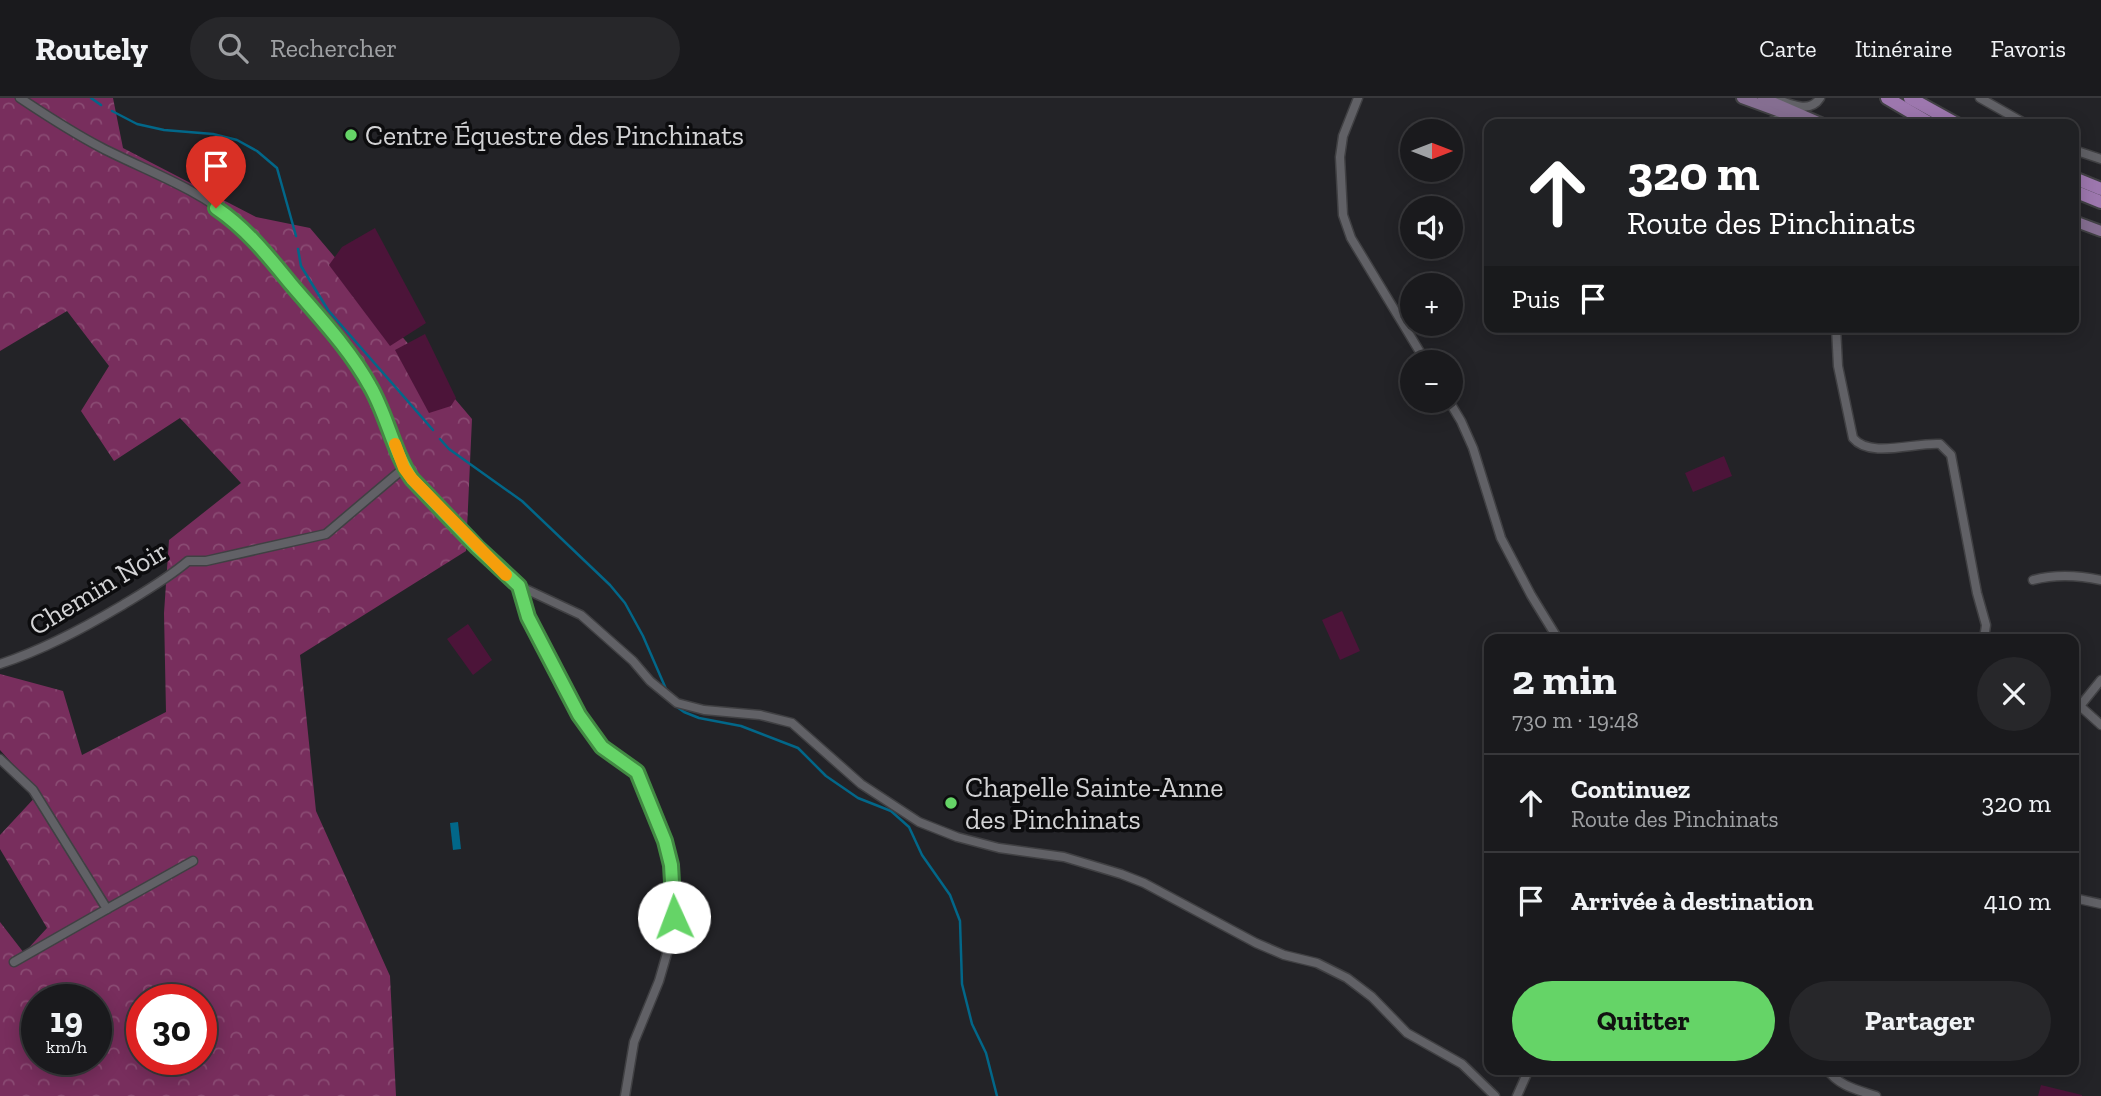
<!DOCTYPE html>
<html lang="fr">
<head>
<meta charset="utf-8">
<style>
  body { margin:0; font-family:"Zilla Slab",serif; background:#27272a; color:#f1f3f6; height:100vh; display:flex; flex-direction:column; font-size:26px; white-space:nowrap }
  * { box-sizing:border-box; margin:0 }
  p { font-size:23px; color:#9fa1a4 }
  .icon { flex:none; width:38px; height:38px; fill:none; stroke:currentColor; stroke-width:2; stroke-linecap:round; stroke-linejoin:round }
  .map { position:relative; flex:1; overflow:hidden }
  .drawer { position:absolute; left:1484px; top:536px; width:595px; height:441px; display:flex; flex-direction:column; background:#1a1a1d; border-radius:14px; box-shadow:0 4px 18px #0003,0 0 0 2px #38383b }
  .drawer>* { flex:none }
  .hud { position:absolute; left:1484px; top:21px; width:595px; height:214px; border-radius:14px; box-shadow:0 4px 18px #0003,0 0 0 2px #38383b; background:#202124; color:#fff; overflow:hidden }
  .needle { width:46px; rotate:90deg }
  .buttons { position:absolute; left:1400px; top:21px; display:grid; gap:14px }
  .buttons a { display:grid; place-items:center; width:63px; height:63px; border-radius:50%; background:#1a1a1d; box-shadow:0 4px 18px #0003,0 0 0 2px #38383b; font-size:35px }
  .speed { position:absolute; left:21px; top:886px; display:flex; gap:14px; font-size:35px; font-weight:700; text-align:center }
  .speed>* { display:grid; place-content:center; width:91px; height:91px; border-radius:50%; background:#1a1a1d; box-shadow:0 4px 18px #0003,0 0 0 2px #38383b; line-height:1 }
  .speed small { font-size:18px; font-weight:400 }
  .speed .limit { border:10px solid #d22; background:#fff; color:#111 }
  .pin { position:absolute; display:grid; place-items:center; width:60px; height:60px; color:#fff; margin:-72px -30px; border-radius:50% 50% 50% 0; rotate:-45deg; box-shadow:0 0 7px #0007 }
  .pin .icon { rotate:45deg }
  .me { position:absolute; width:77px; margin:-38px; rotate:358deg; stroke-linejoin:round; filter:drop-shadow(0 0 5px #0008) }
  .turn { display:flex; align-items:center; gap:24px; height:147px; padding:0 28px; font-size:32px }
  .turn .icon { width:91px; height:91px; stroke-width:2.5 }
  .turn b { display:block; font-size:49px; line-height:60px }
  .then { display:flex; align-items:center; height:66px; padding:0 28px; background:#0003; gap:14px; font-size:26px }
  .round { display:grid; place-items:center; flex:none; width:74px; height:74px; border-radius:37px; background:#27272a }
  .overview { display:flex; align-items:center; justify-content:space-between; height:119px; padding:0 28px }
  h1 { font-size:42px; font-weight:800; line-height:52px }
  .cta { display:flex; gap:14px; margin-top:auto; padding:14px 28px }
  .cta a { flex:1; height:80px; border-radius:42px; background:#65d467; color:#111; font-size:28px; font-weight:800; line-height:80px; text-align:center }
  .cta a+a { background:#27272a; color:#f1f3f6 }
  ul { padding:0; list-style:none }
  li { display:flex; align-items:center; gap:21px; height:98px; padding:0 28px; border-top:2px solid #38383b }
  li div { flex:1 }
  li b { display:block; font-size:26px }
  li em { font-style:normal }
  header { display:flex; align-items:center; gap:42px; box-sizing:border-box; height:98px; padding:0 35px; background:#1a1a1d; border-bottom:2px solid #38383b }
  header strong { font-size:33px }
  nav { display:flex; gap:38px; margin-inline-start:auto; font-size:24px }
  .search { width:490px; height:63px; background:#27272a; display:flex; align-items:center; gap:18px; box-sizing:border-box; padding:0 24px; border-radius:38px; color:#9fa1a4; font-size:26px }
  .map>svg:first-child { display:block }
</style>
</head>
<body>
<header>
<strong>Routely</strong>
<div class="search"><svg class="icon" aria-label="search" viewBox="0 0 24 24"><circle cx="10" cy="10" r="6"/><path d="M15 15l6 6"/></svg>Rechercher</div>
<nav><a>Carte</a><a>Itinéraire</a><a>Favoris</a></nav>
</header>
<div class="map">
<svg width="2101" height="998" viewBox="0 0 2101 998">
  <defs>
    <pattern id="forest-crowns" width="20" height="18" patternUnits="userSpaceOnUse" patternTransform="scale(1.75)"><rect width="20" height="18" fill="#782e5d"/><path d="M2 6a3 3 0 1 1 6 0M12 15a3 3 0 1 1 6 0" fill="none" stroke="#8a4b73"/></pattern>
  </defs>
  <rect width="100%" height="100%" fill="#232327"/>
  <path fill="url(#forest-crowns)" fill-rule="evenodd" d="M0,0H113L123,50L256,119L310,130L472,321L466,453L300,557L316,713L390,878L396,998H0V824L24,855L47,830L0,751V737L39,695L0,652V576L63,593L82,657L166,614L164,515L169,442L241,385L180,320L114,363L81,313L109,268L67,213L0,253ZM37,901H96V961H37ZM142,901H201V961H142Z"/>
  <g fill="#4c1439">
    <path d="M375,130L426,225L390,248L329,167L342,149Z"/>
    <path d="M425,236L456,300L451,308L429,315L395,252Z"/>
    <path d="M1724,358L1732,378L1693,394L1685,375Z"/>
    <path d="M1342,513L1360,553L1340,562L1322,522Z"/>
    <path d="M468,526L492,562L473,577L447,541Z"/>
    <path d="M2041,987L2082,997V998H2038Z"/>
  </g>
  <path fill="#026789" d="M458,724L461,751L453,752L450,725Z"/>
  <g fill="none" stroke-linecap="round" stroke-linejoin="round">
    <g stroke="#026789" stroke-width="2.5">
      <path d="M91,0L101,7"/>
      <path d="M112,13L137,26L164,32L213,36L237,42L257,53L277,70L296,138"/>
      <path d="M298,151L301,168L328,212L433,332"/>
      <path d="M440,341L449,351L522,403L610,487L625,505L643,538L666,591"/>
      <path d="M670,604L684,614L699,620L741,628L798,650L826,678L858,700L891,713L909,729L922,757L950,797L960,823L962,886L972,926L986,955L997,998"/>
    </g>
    <defs>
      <g id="minor">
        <path d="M20,0C47,18 73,35 102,50C147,73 197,90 237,124C257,141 273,163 289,184C318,218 349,250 370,289C387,318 393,353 412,381L511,482L519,488L581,517L633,563L650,583L677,605L704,612L760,617L792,625L861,686L919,724L957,739L999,750L1064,759L1121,776L1144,785L1256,845L1284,857L1317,865L1347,880L1372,899L1407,935L1462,966L1495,998"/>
        <path d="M1358,0L1343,38L1340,59L1343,117L1351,140L1426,264"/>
        <path d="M1980,0L2026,26"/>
        <path d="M1776,1C1790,6 1810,16 1820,0"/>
        <path d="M1765,26L1787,18"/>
        <path d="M2074,52L2101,61"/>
        <path d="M1836,229L1838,268L1853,340C1870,361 1915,344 1940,346L1951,357L1977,495L1986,527L1984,541"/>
        <path d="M1449,303L1461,323L1473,350L1501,440L1531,497L1558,541"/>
        <path d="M2033,482C2056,476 2077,477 2101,482"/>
        <path d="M519,488L529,519L579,617L602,649L637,674L665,743L671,767L674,819L670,845L659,883L634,944L625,998"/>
        <path d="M0,566C43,552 82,531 121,508C144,494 167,481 188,463H206L326,436L404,370"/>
        <path d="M2101,582L2080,608L2101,627"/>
        <path d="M0,661L33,692L107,811L14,864"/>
        <path d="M2074,800L2101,806"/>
        <path d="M107,811L193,763"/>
        <path d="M1827,971C1838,988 1858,992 1876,998"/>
        <path d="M1517,998L1529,971"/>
      </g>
      <g id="major">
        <path d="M1742,0L1813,26"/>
        <path d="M1763,0L1823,26"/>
        <path d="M2074,123L2101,133"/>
      </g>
      <g id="highway">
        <path d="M1887,0L1931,26"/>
        <path d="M1910,0L1957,26"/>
        <path d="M2074,80L2101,91"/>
        <path d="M2074,93L2101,104"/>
      </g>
    </defs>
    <use href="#minor" stroke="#404043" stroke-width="11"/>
    <use href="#major" stroke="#404043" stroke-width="14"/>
    <use href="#highway" stroke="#404043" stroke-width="16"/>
    <use href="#minor" stroke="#616166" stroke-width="8"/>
    <use href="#major" stroke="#856e91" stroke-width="10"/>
    <use href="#highway" stroke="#9d77ae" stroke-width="12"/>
  </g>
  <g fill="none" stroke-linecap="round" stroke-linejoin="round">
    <defs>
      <path id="route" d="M216,110C247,131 268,158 291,186C319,219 349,250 370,288C387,317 393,353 412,381L477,449L519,488L528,519L579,617L602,649L637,674L665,743L671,767L674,819"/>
    </defs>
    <use href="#route" stroke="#428a43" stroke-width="18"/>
    <use href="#route" stroke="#65d467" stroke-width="12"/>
    <path stroke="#f59e0b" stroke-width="12" d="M395,346L404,370L412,381L506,477"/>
  </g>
  <g fill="#65d467" stroke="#0c0c0e" stroke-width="2.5">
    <circle cx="351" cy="37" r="7"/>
    <circle cx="951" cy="705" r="7"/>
  </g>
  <g text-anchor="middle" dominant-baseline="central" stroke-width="7" stroke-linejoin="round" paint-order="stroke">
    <g font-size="28" fill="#d3d3d5" stroke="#0c0c0e" text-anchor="start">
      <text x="365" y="37">Centre Équestre des Pinchinats</text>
      <text x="965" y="689">Chapelle Sainte-Anne<tspan x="965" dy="32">des Pinchinats</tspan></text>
    </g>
    <g font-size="28" fill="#d3d3d5" stroke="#0c0c0e">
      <text transform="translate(98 490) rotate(-31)">Chemin Noir</text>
    </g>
  </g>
</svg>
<div class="buttons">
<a><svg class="needle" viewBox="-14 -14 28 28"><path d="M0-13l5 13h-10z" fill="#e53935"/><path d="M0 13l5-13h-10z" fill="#9fa1a4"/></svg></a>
<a><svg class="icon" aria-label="sound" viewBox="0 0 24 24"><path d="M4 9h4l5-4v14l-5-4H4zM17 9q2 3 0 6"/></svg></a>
<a>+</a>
<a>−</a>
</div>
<div class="speed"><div>19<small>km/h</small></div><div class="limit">30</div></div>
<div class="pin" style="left:216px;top:110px;background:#d93025"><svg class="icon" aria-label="arrive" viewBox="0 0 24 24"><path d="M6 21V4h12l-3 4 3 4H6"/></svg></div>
<svg class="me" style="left:674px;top:819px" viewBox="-20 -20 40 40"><circle r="19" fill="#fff"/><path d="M0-13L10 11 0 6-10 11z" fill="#65d467"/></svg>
<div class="hud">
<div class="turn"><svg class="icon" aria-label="ahead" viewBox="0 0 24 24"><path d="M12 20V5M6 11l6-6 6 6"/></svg><div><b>320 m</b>Route des Pinchinats</div></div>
<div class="then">Puis<svg class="icon" aria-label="arrive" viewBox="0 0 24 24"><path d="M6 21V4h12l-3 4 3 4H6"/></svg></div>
</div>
<section class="drawer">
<div class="overview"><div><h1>2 min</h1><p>730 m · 19:48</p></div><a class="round"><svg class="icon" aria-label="close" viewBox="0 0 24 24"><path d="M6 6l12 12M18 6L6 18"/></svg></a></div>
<ul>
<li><svg class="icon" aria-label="ahead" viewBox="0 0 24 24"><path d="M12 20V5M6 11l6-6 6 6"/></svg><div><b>Continuez</b><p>Route des Pinchinats</p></div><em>320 m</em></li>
<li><svg class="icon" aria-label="arrive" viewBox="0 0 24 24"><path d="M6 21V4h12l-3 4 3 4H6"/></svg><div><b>Arrivée à destination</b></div><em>410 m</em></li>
</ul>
<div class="cta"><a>Quitter</a><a>Partager</a></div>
</section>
</div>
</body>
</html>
